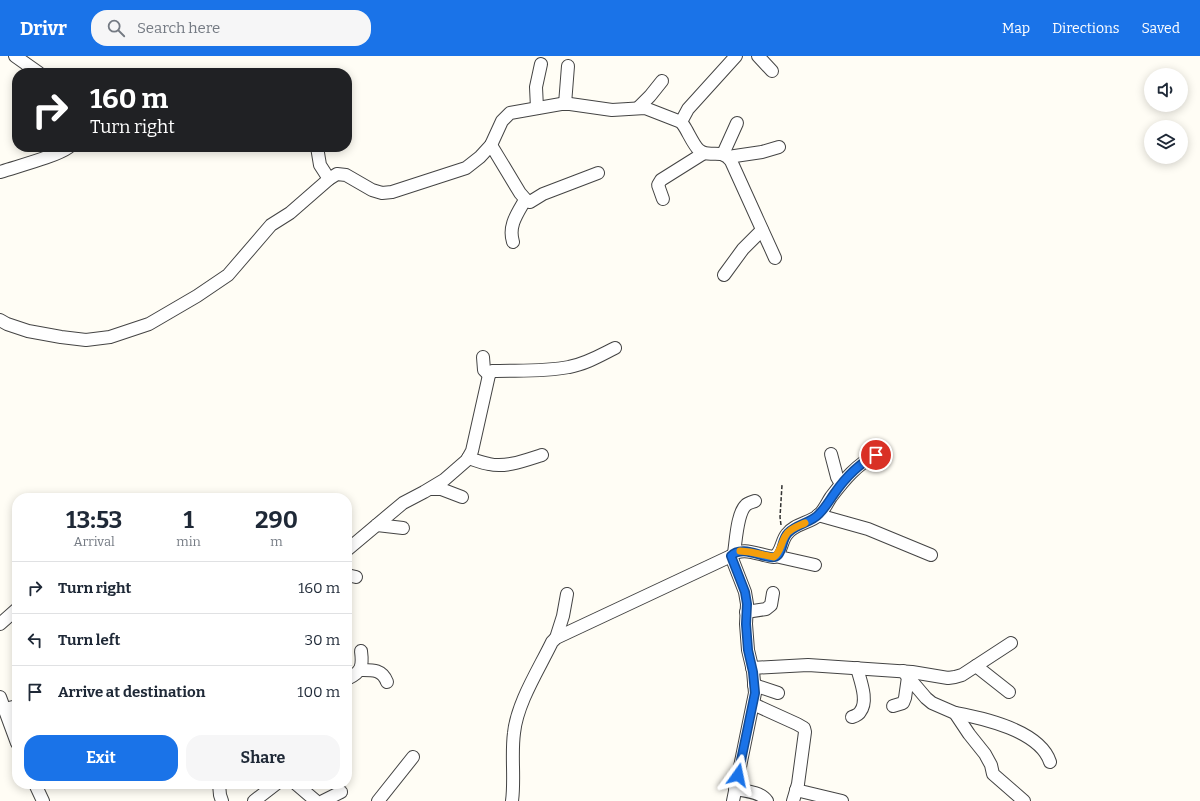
<!DOCTYPE html>
<html lang="en">
<head>
<meta charset="utf-8">
<style>
  body { margin:0; font-family:Bitter,serif; background:#f6f6f7; color:#1f2937; height:100vh; display:flex; flex-direction:column; font-size:15px; white-space:nowrap }
  * { box-sizing:border-box; margin:0 }
  p { font-size:13px; color:#747a83 }
  .icon { flex:none; width:22px; height:22px; fill:none; stroke:currentColor; stroke-width:2; stroke-linecap:round; stroke-linejoin:round }
  .map { position:relative; flex:1; overflow:hidden }
  .panel { position:absolute; left:12px; top:437px; width:340px; height:296px; display:flex; flex-direction:column; background:#fff; border-radius:16px; box-shadow:0 2px 10px #0003 }
  .panel>* { flex:none }
  .banner { position:absolute; left:12px; top:12px; width:340px; height:84px; border-radius:16px; box-shadow:0 2px 10px #0003; background:#202124; color:#fff; overflow:hidden }
  .fabs { position:absolute; left:1144px; top:12px; display:grid; gap:8px }
  .fabs a { display:grid; place-items:center; width:44px; height:44px; border-radius:50%; background:#fff; box-shadow:0 2px 10px #0003; font-size:20px }
  .pin { position:absolute; display:grid; place-items:center; width:34px; height:34px; color:#fff; margin:-17px; border:2px solid #fff; border-radius:50%; box-shadow:0 1px 4px #0007 }
  .me { position:absolute; width:44px; margin:-22px; rotate:12deg; stroke-linejoin:round; filter:drop-shadow(0 0 3px #0008) }
  .turn { display:flex; align-items:center; gap:14px; height:84px; padding:0 12px; font-size:18px }
  .turn .icon { width:52px; height:52px; stroke-width:2.5 }
  .turn b { display:block; font-size:28px; line-height:34px }
  .eta { display:flex; justify-content:space-evenly; align-items:center; height:68px; text-align:center }
  .eta b { font-size:24px; font-weight:700; line-height:28px }
  .cta { display:flex; gap:8px; margin-top:auto; padding:8px 12px }
  .cta a { flex:1; height:46px; border-radius:16px; background:#1a73e8; color:#fff; font-size:16px; font-weight:700; line-height:46px; text-align:center }
  .cta a+a { background:#f6f6f7; color:#1f2937 }
  ul { padding:0; list-style:none }
  li { display:flex; align-items:center; gap:12px; height:52px; padding:0 12px; border-top:1px solid #e0e1e3 }
  li div { flex:1 }
  li b { display:block; font-size:15px }
  li em { font-style:normal }
  header { display:flex; align-items:center; gap:24px; box-sizing:border-box; height:56px; padding:0 20px; background:#1a73e8; color:#fff }
  header strong { font-size:19px }
  nav { display:flex; gap:22px; margin-inline-start:auto; font-size:14px }
  .search { width:280px; height:36px; background:#f6f6f7; display:flex; align-items:center; gap:10px; box-sizing:border-box; padding:0 14px; border-radius:16px; color:#747a83; font-size:15px }
  .map>svg:first-child { display:block }
</style>
</head>
<body>
<header>
<strong>Drivr</strong>
<div class="search"><svg class="icon" aria-label="search" viewBox="0 0 24 24"><circle cx="10" cy="10" r="6"/><path d="M15 15l6 6"/></svg>Search here</div>
<nav><a>Map</a><a>Directions</a><a>Saved</a></nav>
</header>
<div class="map">
<svg width="1200" height="745" viewBox="0 0 1200 745">
  <rect width="100%" height="100%" fill="#fffdf5"/>
  <g fill="none" stroke-linecap="round" stroke-linejoin="round">
    <defs>
      <g id="minor">
        <path d="M15,0L39,17"/>
        <path d="M758,0L772,15"/>
        <path d="M565,48L568,10"/>
        <path d="M537,52L536,31L541,8"/>
        <path d="M638,52L650,40L662,25"/>
        <path d="M681,66L688,53L736,0"/>
        <path d="M491,89L520,137L527,145L530,146L543,138L598,117"/>
        <path d="M317,91L320,109L329,123"/>
        <path d="M723,98L737,67"/>
        <path d="M728,101L762,96L779,91"/>
        <path d="M0,116C18,110 55,101 69,91"/>
        <path d="M663,143L658,129L661,124L704,97"/>
        <path d="M513,186C508,170 517,158 525,144"/>
        <path d="M724,219L743,193L762,174"/>
        <path d="M0,264L7,268L28,275L61,281L86,284L110,281L149,268L197,240L228,219L271,169L290,157L329,123L337,118L346,119L372,134L382,137L392,136L466,112L480,101L491,89L502,65L510,57L561,48H570L612,54L645,52L681,66L684,70C688,76 694,90 699,94C709,103 720,91 731,105L775,202"/>
        <path d="M483,301L484,314L489,319"/>
        <path d="M831,398L837,421L841,428"/>
        <path d="M468,402C475,404 482,407 489,408C506,412 526,404 542,399"/>
        <path d="M430,433H441L462,441"/>
        <path d="M818,459L868,473L931,499"/>
        <path d="M377,469L403,472"/>
        <path d="M347,494L403,447L424,436L444,424L467,404L472,395L489,319L492,315C517,314 544,316 569,311C586,308 601,299 615,292"/>
        <path d="M734,497C736,485 737,457 746,449C748,447 752,446 755,445"/>
        <path d="M731,500L745,536L747,548L746,568L748,594L753,615L755,637L733,745"/>
        <path d="M775,500L815,509"/>
        <path d="M347,519L356,521"/>
        <path d="M746,556L766,553L771,549L773,537"/>
        <path d="M0,568L17,553"/>
        <path d="M556,582L563,560L567,538"/>
        <path d="M976,610L1009,636"/>
        <path d="M752,612L808,609L912,616L948,622L955,621L962,619L1011,587"/>
        <path d="M360,614C372,614 382,613 387,626"/>
        <path d="M903,615L926,642L932,647L955,657L969,678L985,698L991,709L993,718L1024,745"/>
        <path d="M347,623C362,616 363,610 361,595"/>
        <path d="M754,629L778,637"/>
        <path d="M0,641L17,687"/>
        <path d="M753,648L797,668L804,672L805,676L798,728L793,745"/>
        <path d="M893,650L903,647L905,642L908,621"/>
        <path d="M5,653L17,650"/>
        <path d="M955,657C983,662 1040,675 1050,706"/>
        <path d="M852,661C855,660 859,658 860,656C869,645 860,624 857,612"/>
        <path d="M35,728L43,745"/>
        <path d="M219,728L220,739L222,745"/>
        <path d="M296,728L316,745"/>
        <path d="M735,733C746,735 761,736 767,745"/>
        <path d="M796,734L842,745"/>
        <path d="M254,745L276,728"/>
        <path d="M323,745L341,736"/>
        <path d="M378,745L413,701"/>
        <path d="M512,745C515,723 511,699 514,677C517,647 539,613 552,586L556,582L731,500C742,489 761,500 774,501C782,496 781,485 787,478C794,468 810,467 819,459C824,454 827,447 831,441C844,424 857,408 876,399"/>
      </g>
    </defs>
    <use href="#minor" stroke="#444" stroke-width="14"/>
    <path stroke="#333" stroke-width="1.5" stroke-dasharray="4 2" stroke-linecap="butt" d="M781,469L780,461L782,429"/>
    <use href="#minor" stroke="#fff" stroke-width="12"/>
  </g>
  <g fill="none" stroke-linecap="round" stroke-linejoin="round">
    <defs>
      <path id="route" d="M738,719L755,637L753,616L748,594L746,568L747,548L745,536L731,500C744,486 770,508 778,499C783,493 782,483 788,477C796,468 811,467 819,458C825,452 829,445 834,438C845,422 858,408 876,399"/>
    </defs>
    <use href="#route" stroke="#114b97" stroke-width="10"/>
    <use href="#route" stroke="#1a73e8" stroke-width="7"/>
    <path stroke="#f59e0b" stroke-width="7" d="M740,495L750,496L774,501C781,496 781,486 786,479C790,472 799,470 805,467"/>
  </g>
</svg>
<div class="fabs">
<a><svg class="icon" aria-label="sound" viewBox="0 0 24 24"><path d="M4 9h4l5-4v14l-5-4H4zM17 9q2 3 0 6"/></svg></a>
<a><svg class="icon" aria-label="layers" viewBox="0 0 24 24"><path d="M12 4l9 5-9 5-9-5zM3 14l9 5 9-5"/></svg></a>
</div>
<div class="pin" style="left:876px;top:399px;background:#d93025"><svg class="icon" aria-label="arrive" viewBox="0 0 24 24"><path d="M6 21V4h12l-3 4 3 4H6"/></svg></div>
<svg class="me" style="left:738px;top:719px" viewBox="-20 -20 40 40"><path d="M0-17L14 15 0 8-14 15z" fill="#1a73e8" stroke="#fff" stroke-width="4"/></svg>
<div class="banner">
<div class="turn"><svg class="icon" aria-label="right" viewBox="0 0 24 24"><path d="M7 20v-9h11M14 6l5 5-5 5"/></svg><div><b>160 m</b>Turn right</div></div>
</div>
<section class="panel">
<div class="eta">
<div><b>13:53</b><p>Arrival</p></div>
<div><b>1</b><p>min</p></div>
<div><b>290</b><p>m</p></div>
</div>
<ul>
<li><svg class="icon" aria-label="right" viewBox="0 0 24 24"><path d="M7 20v-9h11M14 6l5 5-5 5"/></svg><div><b>Turn right</b></div><em>160 m</em></li>
<li><svg class="icon" aria-label="left" viewBox="0 0 24 24"><path d="M17 20v-9H6M10 6l-5 5 5 5"/></svg><div><b>Turn left</b></div><em>30 m</em></li>
<li><svg class="icon" aria-label="arrive" viewBox="0 0 24 24"><path d="M6 21V4h12l-3 4 3 4H6"/></svg><div><b>Arrive at destination</b></div><em>100 m</em></li>
</ul>
<div class="cta"><a>Exit</a><a>Share</a></div>
</section>
</div>
</body>
</html>
